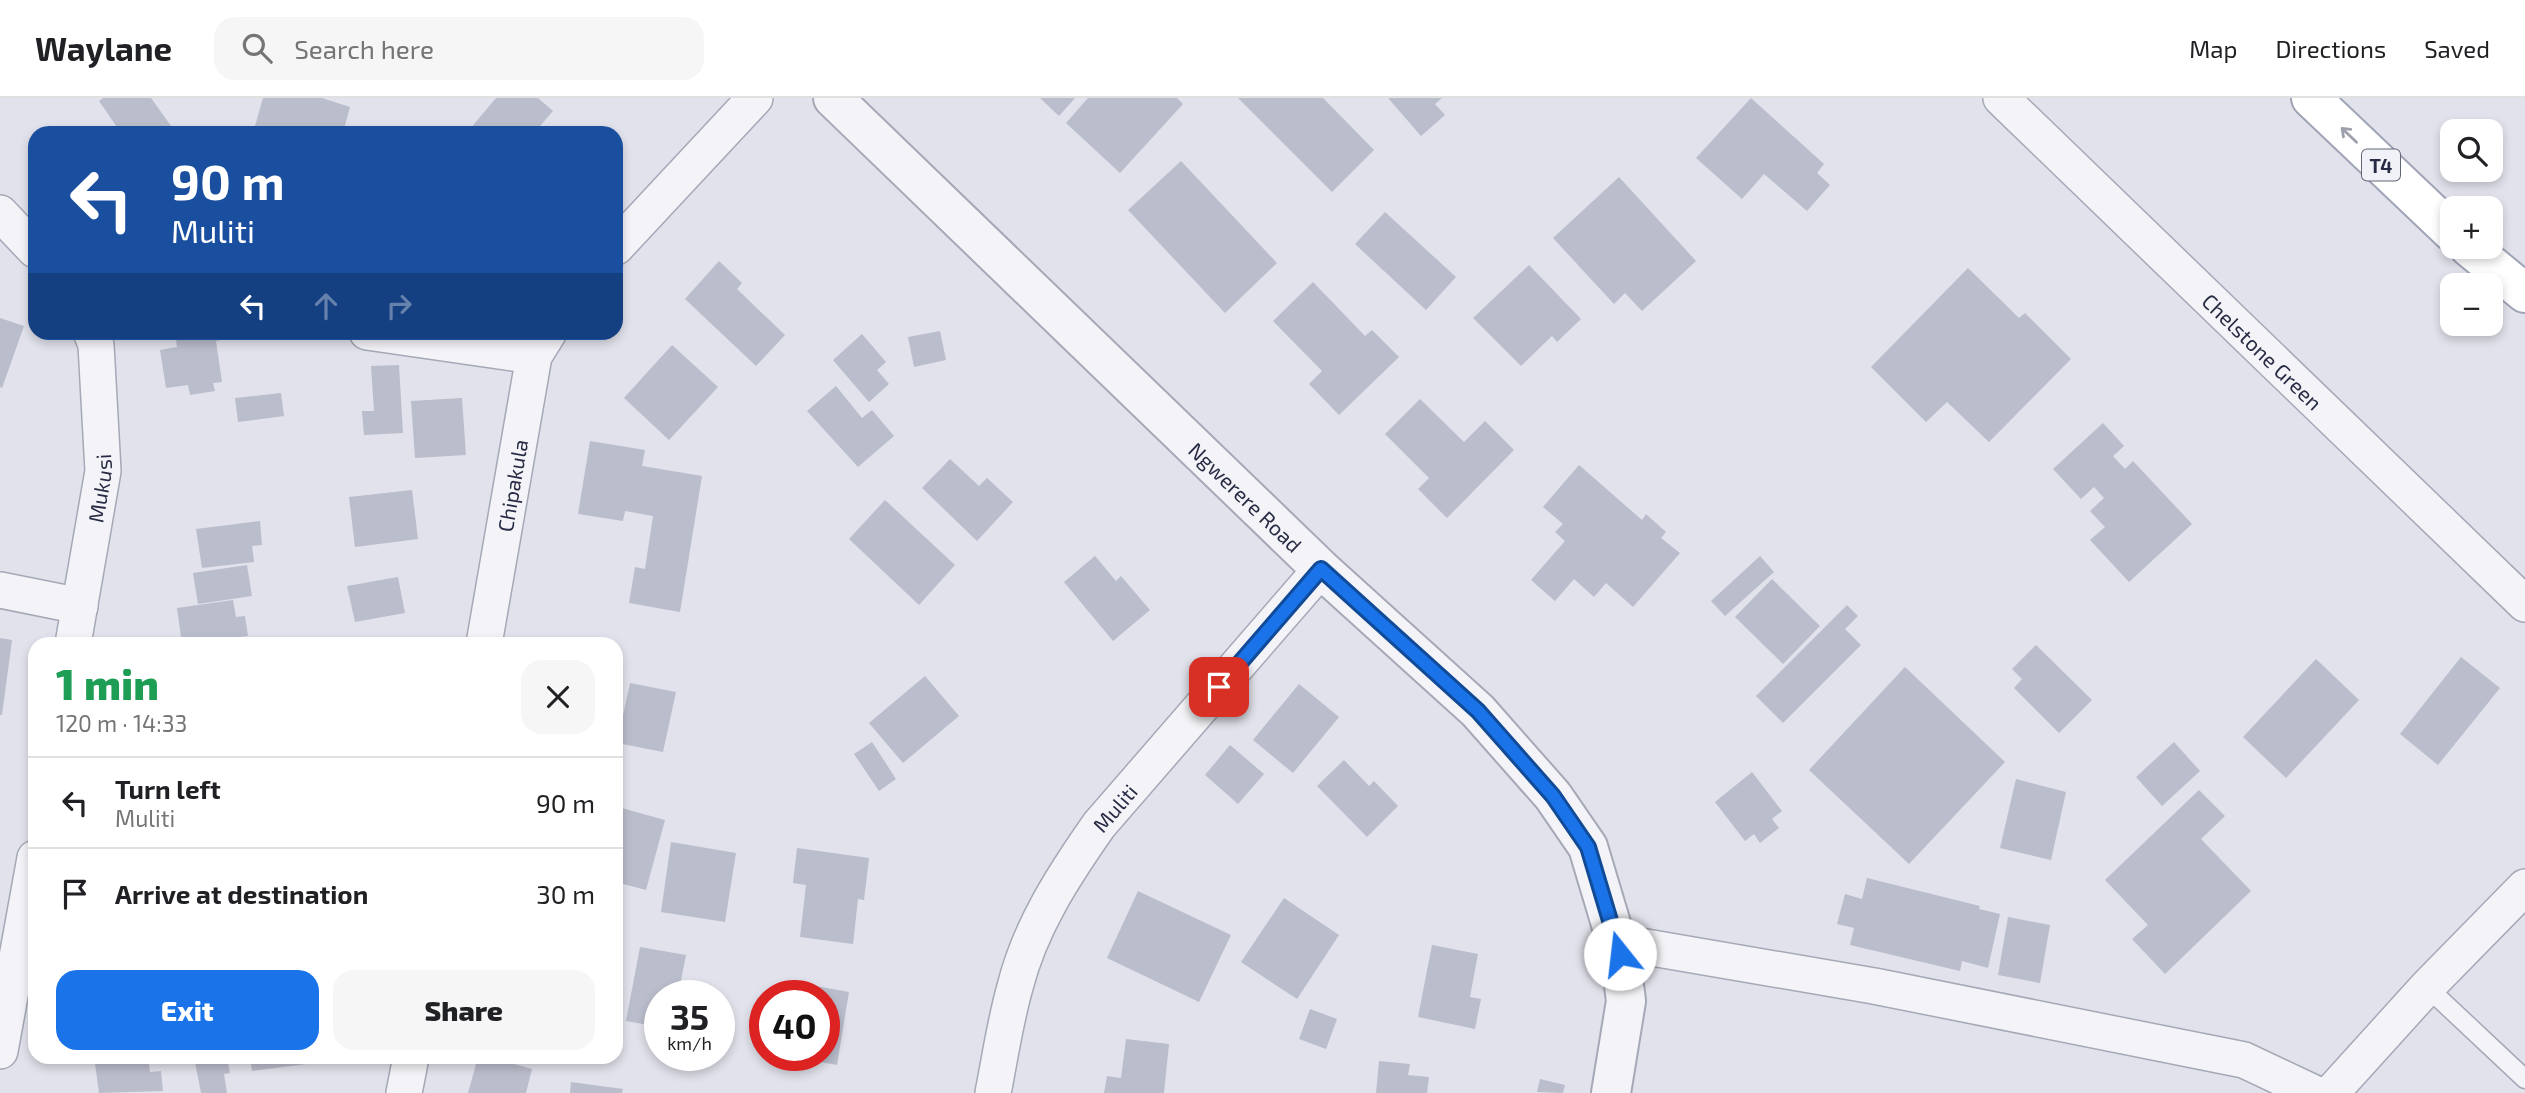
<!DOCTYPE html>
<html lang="en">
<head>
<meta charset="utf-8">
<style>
  body { margin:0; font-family:"Exo 2",sans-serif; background:#f6f6f6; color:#202124; height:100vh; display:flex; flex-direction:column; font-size:26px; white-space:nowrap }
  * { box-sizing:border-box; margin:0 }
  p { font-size:23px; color:#757577 }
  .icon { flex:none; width:38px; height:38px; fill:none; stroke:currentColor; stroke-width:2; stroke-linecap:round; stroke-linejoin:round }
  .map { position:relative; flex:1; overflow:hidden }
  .panel { position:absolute; left:28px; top:539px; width:595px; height:427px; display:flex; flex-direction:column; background:#fff; border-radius:21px; box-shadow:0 4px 10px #0003 }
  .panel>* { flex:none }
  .top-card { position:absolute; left:28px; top:28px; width:595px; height:214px; border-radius:21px; box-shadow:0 4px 10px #0003; background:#1a4fa0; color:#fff; overflow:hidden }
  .tools { position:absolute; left:2440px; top:21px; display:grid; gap:14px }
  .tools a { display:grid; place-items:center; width:63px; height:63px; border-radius:14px; background:#fff; box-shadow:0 4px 10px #0003; font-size:35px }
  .speed { position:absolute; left:644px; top:882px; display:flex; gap:14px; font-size:35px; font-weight:700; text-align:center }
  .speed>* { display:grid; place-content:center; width:91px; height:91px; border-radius:50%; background:#fff; box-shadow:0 4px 10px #0003; line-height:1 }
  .speed small { font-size:18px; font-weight:400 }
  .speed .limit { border:10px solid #d22; background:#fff; color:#111 }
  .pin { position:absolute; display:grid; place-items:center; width:60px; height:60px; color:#fff; margin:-30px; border-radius:14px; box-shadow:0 4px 10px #0006 }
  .me { position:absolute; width:77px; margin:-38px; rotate:344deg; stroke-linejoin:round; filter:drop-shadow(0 0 5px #0008) }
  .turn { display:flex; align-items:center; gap:24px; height:147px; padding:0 28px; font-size:32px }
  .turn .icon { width:91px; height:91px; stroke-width:2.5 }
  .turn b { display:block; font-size:49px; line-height:60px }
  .lanes { display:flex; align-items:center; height:66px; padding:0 28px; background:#0003; justify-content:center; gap:35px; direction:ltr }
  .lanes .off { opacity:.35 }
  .round { display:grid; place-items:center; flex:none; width:74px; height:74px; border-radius:21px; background:#f6f6f6 }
  .overview { display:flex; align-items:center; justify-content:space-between; height:119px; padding:0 28px }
  h1 { font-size:42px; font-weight:800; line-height:52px; color:#1e9e55 }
  .button { display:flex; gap:14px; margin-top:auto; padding:14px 28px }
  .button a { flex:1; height:80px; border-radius:21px; background:#1a73e8; color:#fff; font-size:28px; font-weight:800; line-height:80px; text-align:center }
  .button a+a { background:#f6f6f6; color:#202124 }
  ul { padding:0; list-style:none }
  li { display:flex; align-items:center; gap:21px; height:91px; padding:0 28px; border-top:2px solid #e0e0e0 }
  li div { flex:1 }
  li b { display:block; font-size:26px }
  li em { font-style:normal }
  header { display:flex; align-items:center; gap:42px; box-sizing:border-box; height:98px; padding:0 35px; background:#fff; border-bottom:2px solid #e0e0e0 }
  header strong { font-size:33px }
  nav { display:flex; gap:38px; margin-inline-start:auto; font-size:24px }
  .search { width:490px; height:63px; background:#f6f6f6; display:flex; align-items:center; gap:18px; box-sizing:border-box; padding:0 24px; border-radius:21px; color:#757577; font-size:26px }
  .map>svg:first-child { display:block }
</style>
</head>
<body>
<header>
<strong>Waylane</strong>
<div class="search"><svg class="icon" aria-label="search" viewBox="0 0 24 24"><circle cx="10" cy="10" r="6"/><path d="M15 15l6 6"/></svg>Search here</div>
<nav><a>Map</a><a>Directions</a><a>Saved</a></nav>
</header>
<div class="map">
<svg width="2525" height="995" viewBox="0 0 2525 995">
  <rect width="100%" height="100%" fill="#e1e2eb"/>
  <g fill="#babdcb">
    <path d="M103,0H151L176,35H121L99,3Z"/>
    <path d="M263,0H322L350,9L343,35H253Z"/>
    <path d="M496,0H538L553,13L534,35H472L469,32Z"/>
    <path d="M1040,0H1075L1059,18Z"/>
    <path d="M1088,0H1177L1183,6L1120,75L1066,25Z"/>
    <path d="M1238,0H1323L1374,52L1332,94Z"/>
    <path d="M1388,0H1442L1435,6L1445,17L1421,38Z"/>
    <path d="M1751,0L1824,66L1817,75L1830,87L1807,113L1764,76L1742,101L1696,60Z"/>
    <path d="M1181,63L1277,165L1225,215L1128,112Z"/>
    <path d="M1619,79L1696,163L1642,213L1625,195L1614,206L1553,140Z"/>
    <path d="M1385,114L1456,179L1426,212L1355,146Z"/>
    <path d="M719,163L742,185L737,191L785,237L756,268L685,201Z"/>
    <path d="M1529,167L1581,221L1557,244L1552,238L1521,268L1473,220Z"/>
    <path d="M1968,170L2019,220L2025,215L2071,261L1989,344L1947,304L1926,324L1871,269Z"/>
    <path d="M1313,184L1365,238L1372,232L1399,259L1339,317L1309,286L1322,273L1273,223Z"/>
    <path d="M0,220L24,228L2,290L0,289Z"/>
    <path d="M940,233L946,262L914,269L908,239Z"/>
    <path d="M175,234H223L225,241L216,243L222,284L213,285L215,293L190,297L188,287L166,290L160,252L177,249Z"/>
    <path d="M862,236L886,264L877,272L889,286L869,304L833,262Z"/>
    <path d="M672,247L718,289L669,342L624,300Z"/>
    <path d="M399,267L403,335L364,337L362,313H374L371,268Z"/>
    <path d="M836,288L862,320L872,312L894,338L858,369L807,313Z"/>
    <path d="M281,295L284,318L238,324L235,300Z"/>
    <path d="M462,300L466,357L415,360L411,303Z"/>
    <path d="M1420,301L1464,344L1485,323L1514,352L1447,420L1418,391L1429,380L1385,336Z"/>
    <path d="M2103,325L2124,348L2113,358L2125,371L2133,363L2192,426L2129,484L2090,442L2105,429L2090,413L2104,400L2094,389L2081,401L2053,371Z"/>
    <path d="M590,343L645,352L642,368L702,378L680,514L629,505L635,469L645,471L653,418L625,413L623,423L578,416Z"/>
    <path d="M950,361L979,388L987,380L1013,404L977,443L922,390Z"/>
    <path d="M1579,367L1642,422L1646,416L1666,434L1661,440L1680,455L1633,509L1606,485L1594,499L1574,481L1555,503L1531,482L1565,443L1555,434L1563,426L1543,409Z"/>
    <path d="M412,392L418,441L355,449L349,399Z"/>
    <path d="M885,402L955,467L919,507L849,441Z"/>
    <path d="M260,423L262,447L252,448L254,464L202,470L196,431Z"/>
    <path d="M1095,458L1116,483L1121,478L1150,512L1113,543L1064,484Z"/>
    <path d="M1760,458L1774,474L1725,518L1711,503Z"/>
    <path d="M247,467L252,498L198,506L193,475Z"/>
    <path d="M398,479L405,515L355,524L347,488Z"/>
    <path d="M1772,481L1820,528L1783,566L1735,519Z"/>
    <path d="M233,502L236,519L245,518L248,538L182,546L177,510Z"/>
    <path d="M1847,507L1858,518L1845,531L1861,547L1783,625L1756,598Z"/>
    <path d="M0,540L12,542L2,617H0Z"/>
    <path d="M2036,547L2092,602L2059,635L2014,590L2022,581L2012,571Z"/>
    <path d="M2461,559L2500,590L2438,667L2400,636Z"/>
    <path d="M2316,561L2359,602L2286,680L2243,639Z"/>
    <path d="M1905,569L2005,664L1909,766L1809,672Z"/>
    <path d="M925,578L959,618L903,665L869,625Z"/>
    <path d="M630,585L676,594L663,654L617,645Z"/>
    <path d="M1299,586L1339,619L1293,675L1253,642Z"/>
    <path d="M872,644L896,681L879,693L854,656Z"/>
    <path d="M2174,644L2200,673L2162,708L2136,679Z"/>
    <path d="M1230,647L1264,676L1238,706L1205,677Z"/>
    <path d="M1344,662L1369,688L1374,683L1398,708L1367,739L1317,688Z"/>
    <path d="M1752,674L1782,713L1772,721L1779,730L1760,745L1754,736L1745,743L1715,704Z"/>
    <path d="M2016,681L2066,694L2051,762L2000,750Z"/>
    <path d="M2199,692L2225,718L2201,741L2251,793L2165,876L2132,841L2148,827L2105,782Z"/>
    <path d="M618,709L665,722L646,792L616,784V717Z"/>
    <path d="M671,744L736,755L725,824L661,814Z"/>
    <path d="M797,750L869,760L864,802L858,801L853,846L800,839L806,787L793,785Z"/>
    <path d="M1867,780L1980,808L1979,811L2000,816L1988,870L1962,863L1960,873L1850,847L1854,830L1837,826L1845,796L1862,801Z"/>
    <path d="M1138,793L1231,837L1199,904L1107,860Z"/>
    <path d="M1284,800L1339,837L1297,901L1241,864Z"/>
    <path d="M2008,819L2050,827L2040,885L1998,877Z"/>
    <path d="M1432,847L1478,856L1470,899L1481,901L1475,931L1418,919Z"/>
    <path d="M640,849L686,857L678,898H660V929L626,923Z"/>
    <path d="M805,886L849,894L837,967L792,959L824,957V898H803Z"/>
    <path d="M1310,911L1337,921L1326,951L1299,941Z"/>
    <path d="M1126,941L1169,946L1164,995H1104L1107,978L1121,980Z"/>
    <path d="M134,959H148L150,974L161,973L163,993L99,995L95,965Z"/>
    <path d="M194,959H227L230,975L224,976L227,995H201Z"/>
    <path d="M250,959H321L322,964L252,973Z"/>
    <path d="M478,959H489L532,971L526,995H468Z"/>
    <path d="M1379,963L1410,966L1408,977L1429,979L1427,995H1376Z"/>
    <path d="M1540,981L1565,987L1563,995L1537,994Z"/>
    <path d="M571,984L623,991L622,995H570Z"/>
  </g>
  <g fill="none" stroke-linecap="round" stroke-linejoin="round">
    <defs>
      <path id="service" d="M2427,889L2525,981"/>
      <g id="minor">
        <path id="s1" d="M2001,0L2525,506"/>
        <path d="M0,115L35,152"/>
        <path d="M616,149L755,0"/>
        <path d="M367,234L534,258"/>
        <path d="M0,492L80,508"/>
        <path id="s2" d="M73,546L103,373L96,247L91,234"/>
        <path id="s3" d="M484,546L534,258L549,234"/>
        <path d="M1617,844L1874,888L2244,962L2314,995"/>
        <path d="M0,953L35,760"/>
        <path d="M404,995L411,959"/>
        <path id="s4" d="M993,995C1000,960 1005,924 1015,889C1030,829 1064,777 1099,727L1321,471"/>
        <path d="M2331,995L2427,889L2525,789"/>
      </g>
      <g id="tertiary">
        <path id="s5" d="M833,0L1321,471L1478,613L1553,698L1588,749L1620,856L1626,903L1611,995"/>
      </g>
      <g id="primary">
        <path d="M2311,0L2452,134"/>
        <path d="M2469,149L2525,195"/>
      </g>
    </defs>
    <use href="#service" stroke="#a5a8b6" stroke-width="21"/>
    <use href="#minor" stroke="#a5a8b6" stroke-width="38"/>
    <use href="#tertiary" stroke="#a5a8b6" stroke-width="42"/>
    <use href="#primary" stroke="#9fa4b7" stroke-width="42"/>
    <use href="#service" stroke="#f4f4f8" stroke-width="18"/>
    <use href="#minor" stroke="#f4f4f8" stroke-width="35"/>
    <use href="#tertiary" stroke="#f4f4f8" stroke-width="38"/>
    <use href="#primary" stroke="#fff" stroke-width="38"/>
  </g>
  <defs><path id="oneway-shaft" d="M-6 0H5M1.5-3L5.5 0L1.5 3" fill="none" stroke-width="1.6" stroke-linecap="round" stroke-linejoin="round" transform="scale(1.75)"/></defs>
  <use stroke="#9ea0ab" href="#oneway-shaft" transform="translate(2349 37) rotate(-136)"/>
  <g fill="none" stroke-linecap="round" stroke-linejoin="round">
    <defs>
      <path id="route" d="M1219,589L1321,471L1478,613L1553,698L1588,749L1620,856"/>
    </defs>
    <use href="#route" stroke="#114b97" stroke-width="18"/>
    <use href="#route" stroke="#1a73e8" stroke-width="12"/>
  </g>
  <g text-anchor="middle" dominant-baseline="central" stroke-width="5" stroke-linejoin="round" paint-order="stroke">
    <rect fill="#f0f2f8" stroke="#63677a" stroke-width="2" x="2362" y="51.5" width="38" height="31" rx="5"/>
    <g font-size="19" font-weight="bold" fill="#272c44">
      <text x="2381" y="67">T4</text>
    </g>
    <g font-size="21" fill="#272c44" stroke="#f0f2f8">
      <text stroke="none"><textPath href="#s1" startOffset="364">Chelstone Green</textPath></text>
      <text stroke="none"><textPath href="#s3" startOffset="161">Chipakula</textPath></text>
      <text stroke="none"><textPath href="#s2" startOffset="158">Mukusi</textPath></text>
      <text stroke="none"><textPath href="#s5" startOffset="574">Ngwerere Road</textPath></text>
      <text stroke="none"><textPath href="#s4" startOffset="315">Muliti</textPath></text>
    </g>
  </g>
</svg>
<div class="tools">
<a><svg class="icon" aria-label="search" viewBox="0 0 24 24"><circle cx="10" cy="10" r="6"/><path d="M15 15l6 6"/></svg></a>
<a>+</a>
<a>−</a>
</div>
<div class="speed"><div>35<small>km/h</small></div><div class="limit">40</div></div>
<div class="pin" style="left:1219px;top:589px;background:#d93025"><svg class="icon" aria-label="arrive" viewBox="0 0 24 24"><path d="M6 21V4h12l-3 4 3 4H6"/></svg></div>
<svg class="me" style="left:1620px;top:856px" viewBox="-20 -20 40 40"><circle r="19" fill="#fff"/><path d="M0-13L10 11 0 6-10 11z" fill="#1a73e8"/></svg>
<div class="top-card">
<div class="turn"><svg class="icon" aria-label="left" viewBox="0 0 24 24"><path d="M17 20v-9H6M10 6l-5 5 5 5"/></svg><div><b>90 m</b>Muliti</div></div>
<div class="lanes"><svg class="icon" aria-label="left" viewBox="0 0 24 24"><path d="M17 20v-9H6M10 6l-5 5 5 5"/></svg><svg class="icon off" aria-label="ahead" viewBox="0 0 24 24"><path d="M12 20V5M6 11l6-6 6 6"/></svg><svg class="icon off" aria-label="right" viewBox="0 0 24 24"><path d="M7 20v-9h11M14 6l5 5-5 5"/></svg></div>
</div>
<section class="panel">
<div class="overview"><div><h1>1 min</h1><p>120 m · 14:33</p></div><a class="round"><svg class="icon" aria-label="close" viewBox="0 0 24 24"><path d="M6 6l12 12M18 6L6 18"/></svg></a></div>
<ul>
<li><svg class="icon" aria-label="left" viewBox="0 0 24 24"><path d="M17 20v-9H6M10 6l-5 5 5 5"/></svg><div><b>Turn left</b><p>Muliti</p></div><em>90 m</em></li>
<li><svg class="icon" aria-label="arrive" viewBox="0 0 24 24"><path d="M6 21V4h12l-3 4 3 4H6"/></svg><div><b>Arrive at destination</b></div><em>30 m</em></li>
</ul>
<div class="button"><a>Exit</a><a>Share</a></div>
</section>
</div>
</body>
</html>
